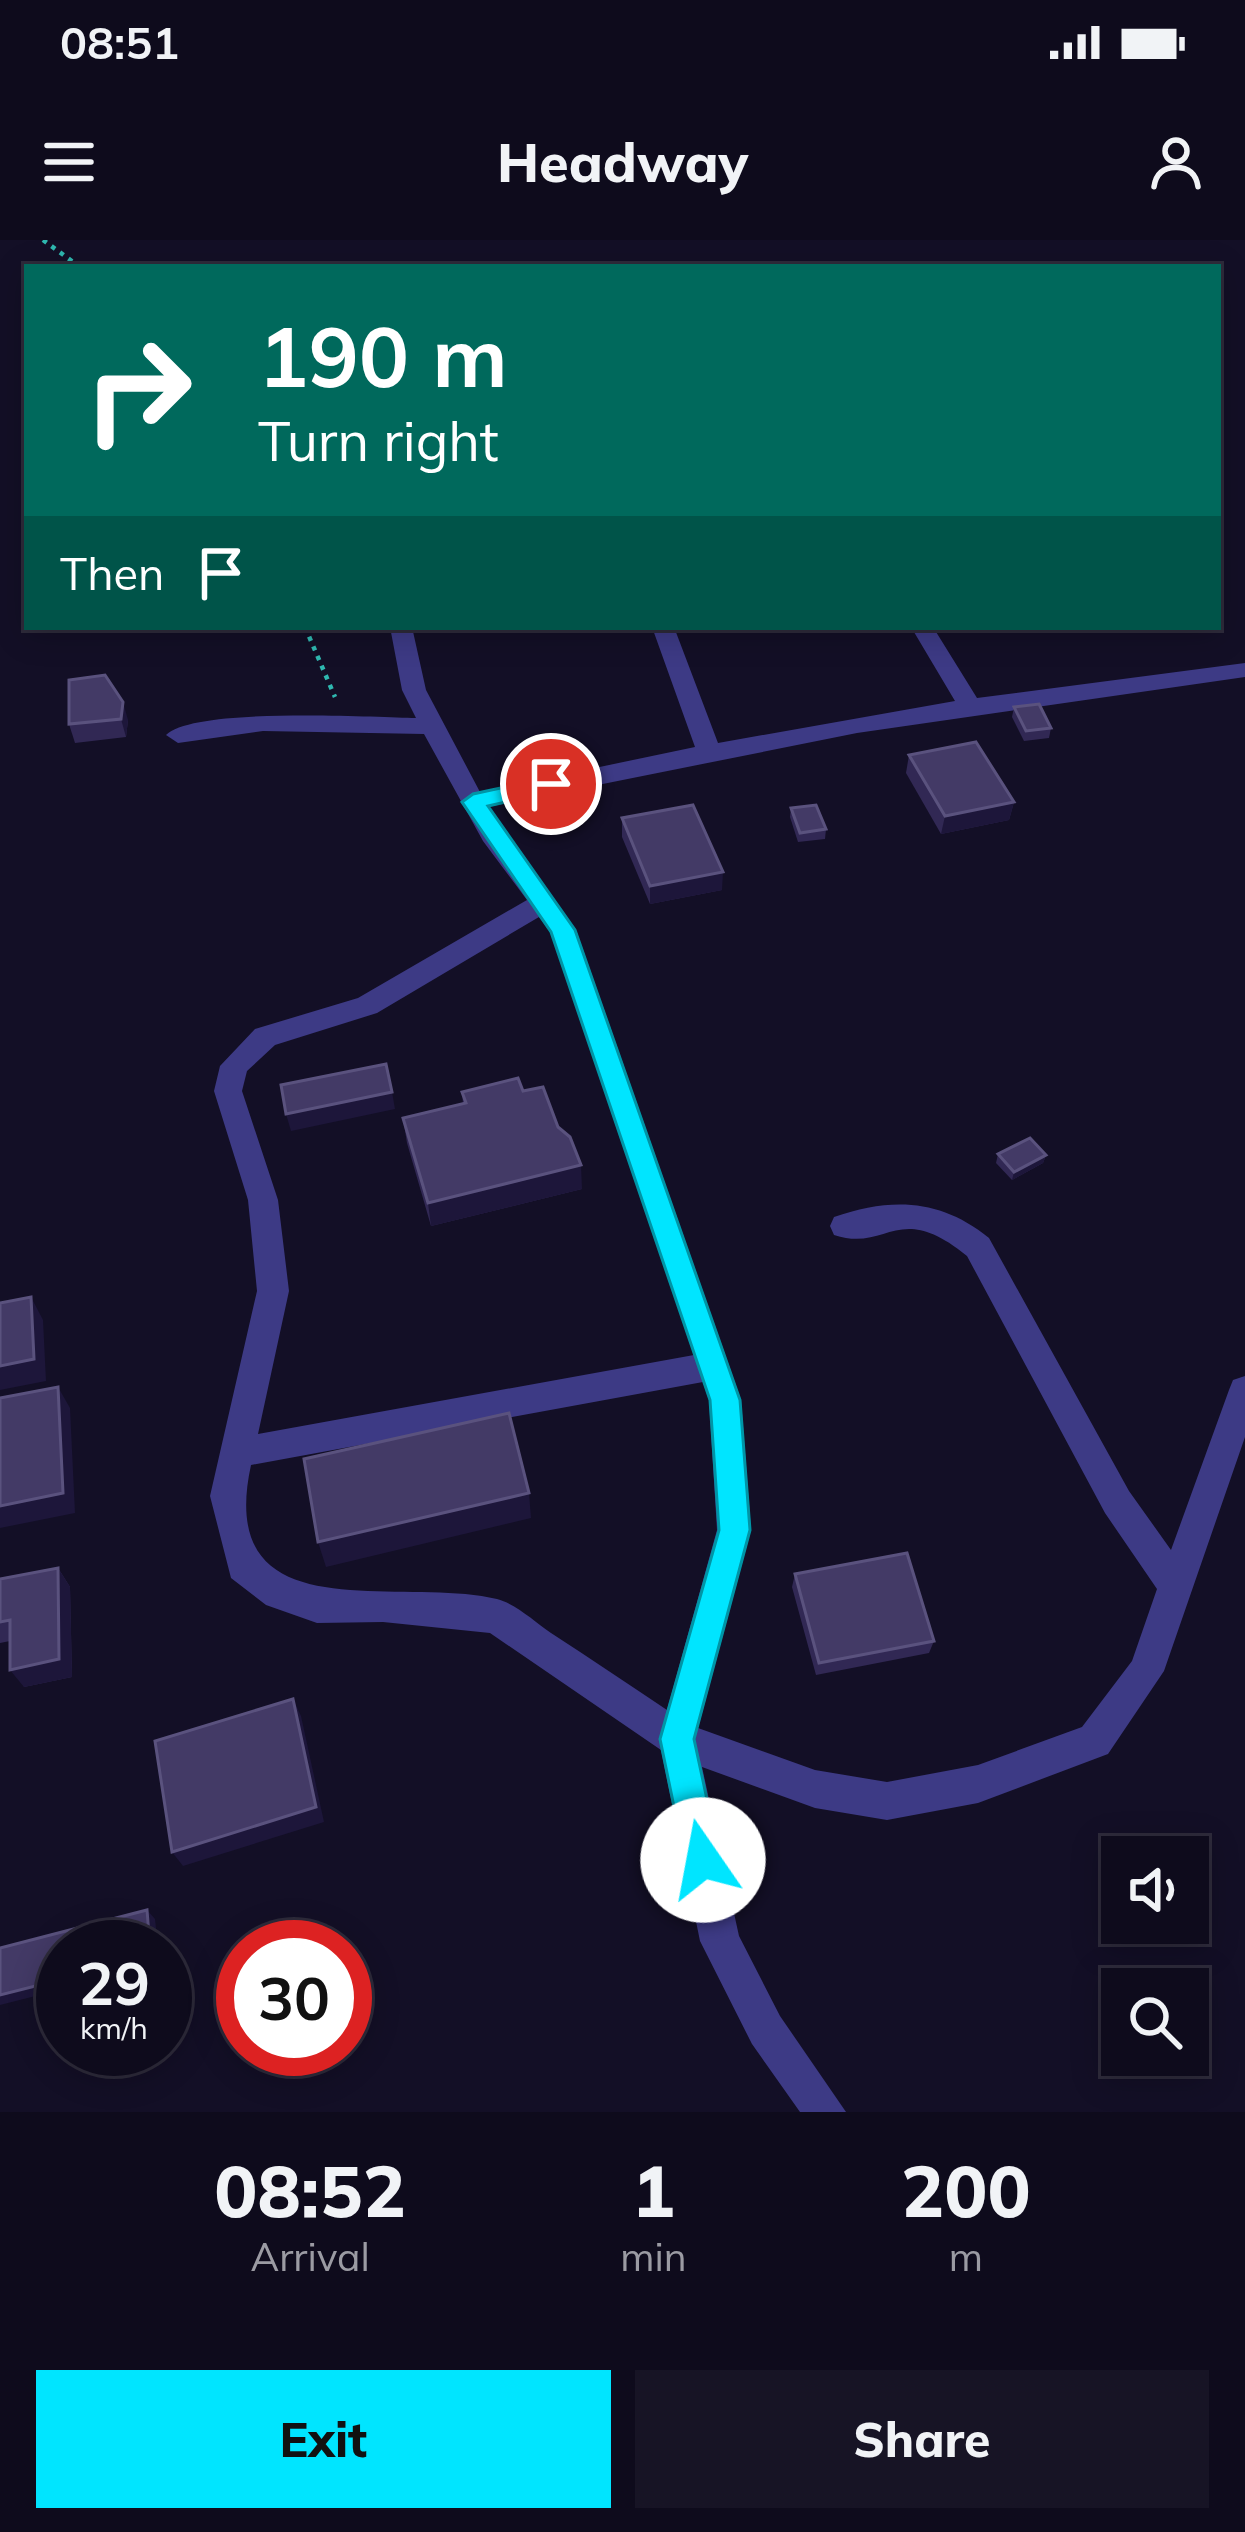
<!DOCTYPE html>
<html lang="en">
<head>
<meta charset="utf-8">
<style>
  body { margin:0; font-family:Mulish,sans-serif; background:#171425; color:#f1f3f6; height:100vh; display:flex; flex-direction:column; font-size:45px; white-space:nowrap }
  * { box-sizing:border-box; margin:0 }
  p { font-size:39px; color:#9b9ba3 }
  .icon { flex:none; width:66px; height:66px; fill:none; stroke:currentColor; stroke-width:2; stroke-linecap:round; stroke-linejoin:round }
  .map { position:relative; height:1872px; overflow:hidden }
  .sheet { display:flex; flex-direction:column; background:#0e0b1c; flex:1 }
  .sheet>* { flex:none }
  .banner { position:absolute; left:24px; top:24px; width:1197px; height:366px; border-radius:0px; box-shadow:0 6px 30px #0003,0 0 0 3px #2e2b3b; background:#00695c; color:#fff; overflow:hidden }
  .buttons { position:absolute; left:1101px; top:1596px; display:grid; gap:24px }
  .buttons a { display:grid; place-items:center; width:108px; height:108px; border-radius:0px; background:#0e0b1c; box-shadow:0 6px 30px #0003,0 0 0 3px #2e2b3b; font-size:60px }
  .speed { position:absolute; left:36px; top:1680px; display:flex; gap:24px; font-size:60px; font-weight:700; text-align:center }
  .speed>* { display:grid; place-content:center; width:156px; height:156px; border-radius:50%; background:#0e0b1c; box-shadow:0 6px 30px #0003,0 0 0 3px #2e2b3b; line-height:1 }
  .speed small { font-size:30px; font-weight:400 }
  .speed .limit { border:18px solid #d22; background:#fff; color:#111 }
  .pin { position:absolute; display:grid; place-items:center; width:102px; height:102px; color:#fff; margin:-51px; border:6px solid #fff; border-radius:50%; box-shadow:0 3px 12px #0007 }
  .me { position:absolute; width:132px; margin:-66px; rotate:348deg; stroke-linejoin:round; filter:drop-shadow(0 0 9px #0008) }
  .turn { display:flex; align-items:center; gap:42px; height:252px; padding:0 36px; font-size:54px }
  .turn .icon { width:156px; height:156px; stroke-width:2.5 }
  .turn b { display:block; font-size:84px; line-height:102px }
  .then { display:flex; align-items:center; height:114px; padding:0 36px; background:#0003; gap:24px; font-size:45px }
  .eta { display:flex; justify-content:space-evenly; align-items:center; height:204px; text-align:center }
  .eta b { font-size:72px; font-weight:800; line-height:84px }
  .button { display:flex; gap:24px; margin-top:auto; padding:24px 36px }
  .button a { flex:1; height:138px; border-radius:0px; background:#00e5ff; color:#111; font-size:48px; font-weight:800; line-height:138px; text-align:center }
  .button a+a { background:#171425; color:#f1f3f6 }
  .status { display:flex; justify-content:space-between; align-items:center; height:84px; padding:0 60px; background:#0e0b1c; direction:ltr }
  .status svg { height:33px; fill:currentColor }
  header { display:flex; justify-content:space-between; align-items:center; height:156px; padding:0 36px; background:#0e0b1c; font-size:54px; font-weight:800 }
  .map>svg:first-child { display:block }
</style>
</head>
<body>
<div class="status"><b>08:51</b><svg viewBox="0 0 49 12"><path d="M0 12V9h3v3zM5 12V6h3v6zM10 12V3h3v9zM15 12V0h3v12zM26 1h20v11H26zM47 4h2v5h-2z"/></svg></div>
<header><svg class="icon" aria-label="menu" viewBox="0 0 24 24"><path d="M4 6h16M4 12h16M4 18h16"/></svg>Headway<svg class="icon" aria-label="person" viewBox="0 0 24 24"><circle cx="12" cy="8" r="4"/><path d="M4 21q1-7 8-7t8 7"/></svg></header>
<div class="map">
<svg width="1245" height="1872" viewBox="0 0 1245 1872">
  <rect width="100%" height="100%" fill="#130f26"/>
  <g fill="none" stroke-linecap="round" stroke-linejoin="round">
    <g stroke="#2fb8b0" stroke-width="4.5" stroke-dasharray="4.5 6" stroke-linecap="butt">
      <path d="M43,0L80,27"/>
      <path d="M305,387L335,457"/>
    </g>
    <path fill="#3d3a85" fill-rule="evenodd" d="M390,387H412L426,450L480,552L695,507L652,387H674L718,503L955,461L911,387H933L977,458L1245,423V437L857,493L488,567L576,690L741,1160L751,1290L698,1488L815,1530L887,1542L978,1525L1082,1487L1132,1421L1157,1349L1105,1273L967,1016C897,959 888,1013 834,995L830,986L834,977C892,957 941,959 989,998L1129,1251L1171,1310L1229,1150L1233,1140L1245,1136V1197L1164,1431L1108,1514L978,1563L887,1580L815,1568L702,1527L739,1696L780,1776L846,1872H800L752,1804L700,1701L661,1510L490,1393L383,1382L317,1383L266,1365L231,1338L210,1256L257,1051L248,960L214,851L220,826L255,789L358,758L527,660L483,601L424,494L263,491L178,503L166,495C194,467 370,477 416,478L402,450ZM539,677L551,693L694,1115L258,1194L289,1051L278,960L242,851L247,831L275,805L377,773ZM703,1142L709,1160L717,1290L667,1470C628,1444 590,1418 551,1393C535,1382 516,1364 497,1359C399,1335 214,1395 251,1225Z"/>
  </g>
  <g fill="#312854">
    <path d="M69,440L128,480L126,497L75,503L69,484Z"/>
    <path d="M1014,467L1051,488L1049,498L1024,501L1012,477Z"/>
    <path d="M909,515L1014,562L1009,580L941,594L906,533Z"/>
    <path d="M791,568L826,589L825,599L798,602L790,577Z"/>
    <path d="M622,578L722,650L650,664L622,597Z"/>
    <path d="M523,851L582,949L431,986L407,903L403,878L463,864L462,852Z"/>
    <path d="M998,914L1046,915L1043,923L1012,940L996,923Z"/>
    <path d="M58,1328L70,1347L72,1437L24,1447L10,1401L0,1403V1339Z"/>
    <path d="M795,1334L934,1401L929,1413L816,1435L792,1347Z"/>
  </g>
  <g fill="#1d163a">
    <path d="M123,462L128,480L126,497L121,479Z"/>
    <path d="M1014,562L1009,580L941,594L945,576Z"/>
    <path d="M723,632L722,650L650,664V646Z"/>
    <path d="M392,852L395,869L291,891L286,874Z"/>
    <path d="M1046,915L1043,923L1012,940L1014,932Z"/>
    <path d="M581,925L582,949L431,986L428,963Z"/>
    <path d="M31,1057L43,1080L46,1141L0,1150V1126Z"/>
    <path d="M58,1147L70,1168L75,1273L0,1288V1266Z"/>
    <path d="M529,1253L531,1278L326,1327L318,1302Z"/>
    <path d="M58,1328L70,1347L72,1437L24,1447L10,1430Z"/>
    <path d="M293,1459L301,1476L324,1582L183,1626L172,1612Z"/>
    <path d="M147,1670L155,1679L158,1707H150Z"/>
    <path d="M63,1739V1749L0,1765V1755Z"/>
  </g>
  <g fill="#433a66" stroke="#5a527e" stroke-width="3">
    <path d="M105,435L123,462L121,479L69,484V440Z"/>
    <path d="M1039,464L1051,488L1026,491L1014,467Z"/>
    <path d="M976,502L1014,562L945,576L909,515Z"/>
    <path d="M693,565L723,632L650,646L622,578Z"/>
    <path d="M816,565L826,589L800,593L791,568Z"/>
    <path d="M386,824L392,852L286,874L281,845Z"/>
    <path d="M518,838L523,851L543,847L558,887L570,897L581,925L428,963L403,878L466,863L462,852Z"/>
    <path d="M1030,898L1046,915L1014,932L998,914Z"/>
    <path d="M31,1057L34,1119L0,1126V1063Z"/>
    <path d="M58,1147L63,1253L0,1266V1158Z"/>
    <path d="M509,1173L529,1253L318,1302L304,1219Z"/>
    <path d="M907,1313L934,1401L819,1423L795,1334Z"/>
    <path d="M58,1328L59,1419L10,1430V1380L0,1382V1339Z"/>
    <path d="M293,1459L316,1567L172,1612L155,1501Z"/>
    <path d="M147,1670L150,1707H63V1739L0,1755V1708Z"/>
  </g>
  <path fill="#00e5ff" stroke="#0095a6" stroke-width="3" d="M551,537L563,544L559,550L488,566L575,690L740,1160L750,1290L694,1499L720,1620L715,1633L703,1638L690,1633L685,1620L660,1499L719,1290L710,1160L551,692L462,562L473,554Z"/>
</svg>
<div class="buttons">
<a><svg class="icon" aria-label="sound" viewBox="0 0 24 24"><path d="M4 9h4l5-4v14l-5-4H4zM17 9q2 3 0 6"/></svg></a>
<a><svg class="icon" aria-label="search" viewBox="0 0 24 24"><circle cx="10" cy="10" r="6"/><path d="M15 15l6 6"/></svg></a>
</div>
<div class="speed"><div>29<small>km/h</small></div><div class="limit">30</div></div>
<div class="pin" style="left:551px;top:544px;background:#d93025"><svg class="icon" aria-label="arrive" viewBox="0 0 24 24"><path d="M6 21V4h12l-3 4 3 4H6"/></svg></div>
<svg class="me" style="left:703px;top:1620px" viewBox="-20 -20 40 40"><circle r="19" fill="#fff"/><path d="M0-13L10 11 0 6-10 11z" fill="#00e5ff"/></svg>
<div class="banner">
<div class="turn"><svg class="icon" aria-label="right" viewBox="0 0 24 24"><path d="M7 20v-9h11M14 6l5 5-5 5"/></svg><div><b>190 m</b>Turn right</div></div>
<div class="then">Then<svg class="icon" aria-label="arrive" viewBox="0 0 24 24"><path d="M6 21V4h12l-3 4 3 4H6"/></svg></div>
</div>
</div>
<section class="sheet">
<div class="eta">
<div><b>08:52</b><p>Arrival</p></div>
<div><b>1</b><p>min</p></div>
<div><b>200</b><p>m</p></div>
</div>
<div class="button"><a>Exit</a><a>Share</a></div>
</section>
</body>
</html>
